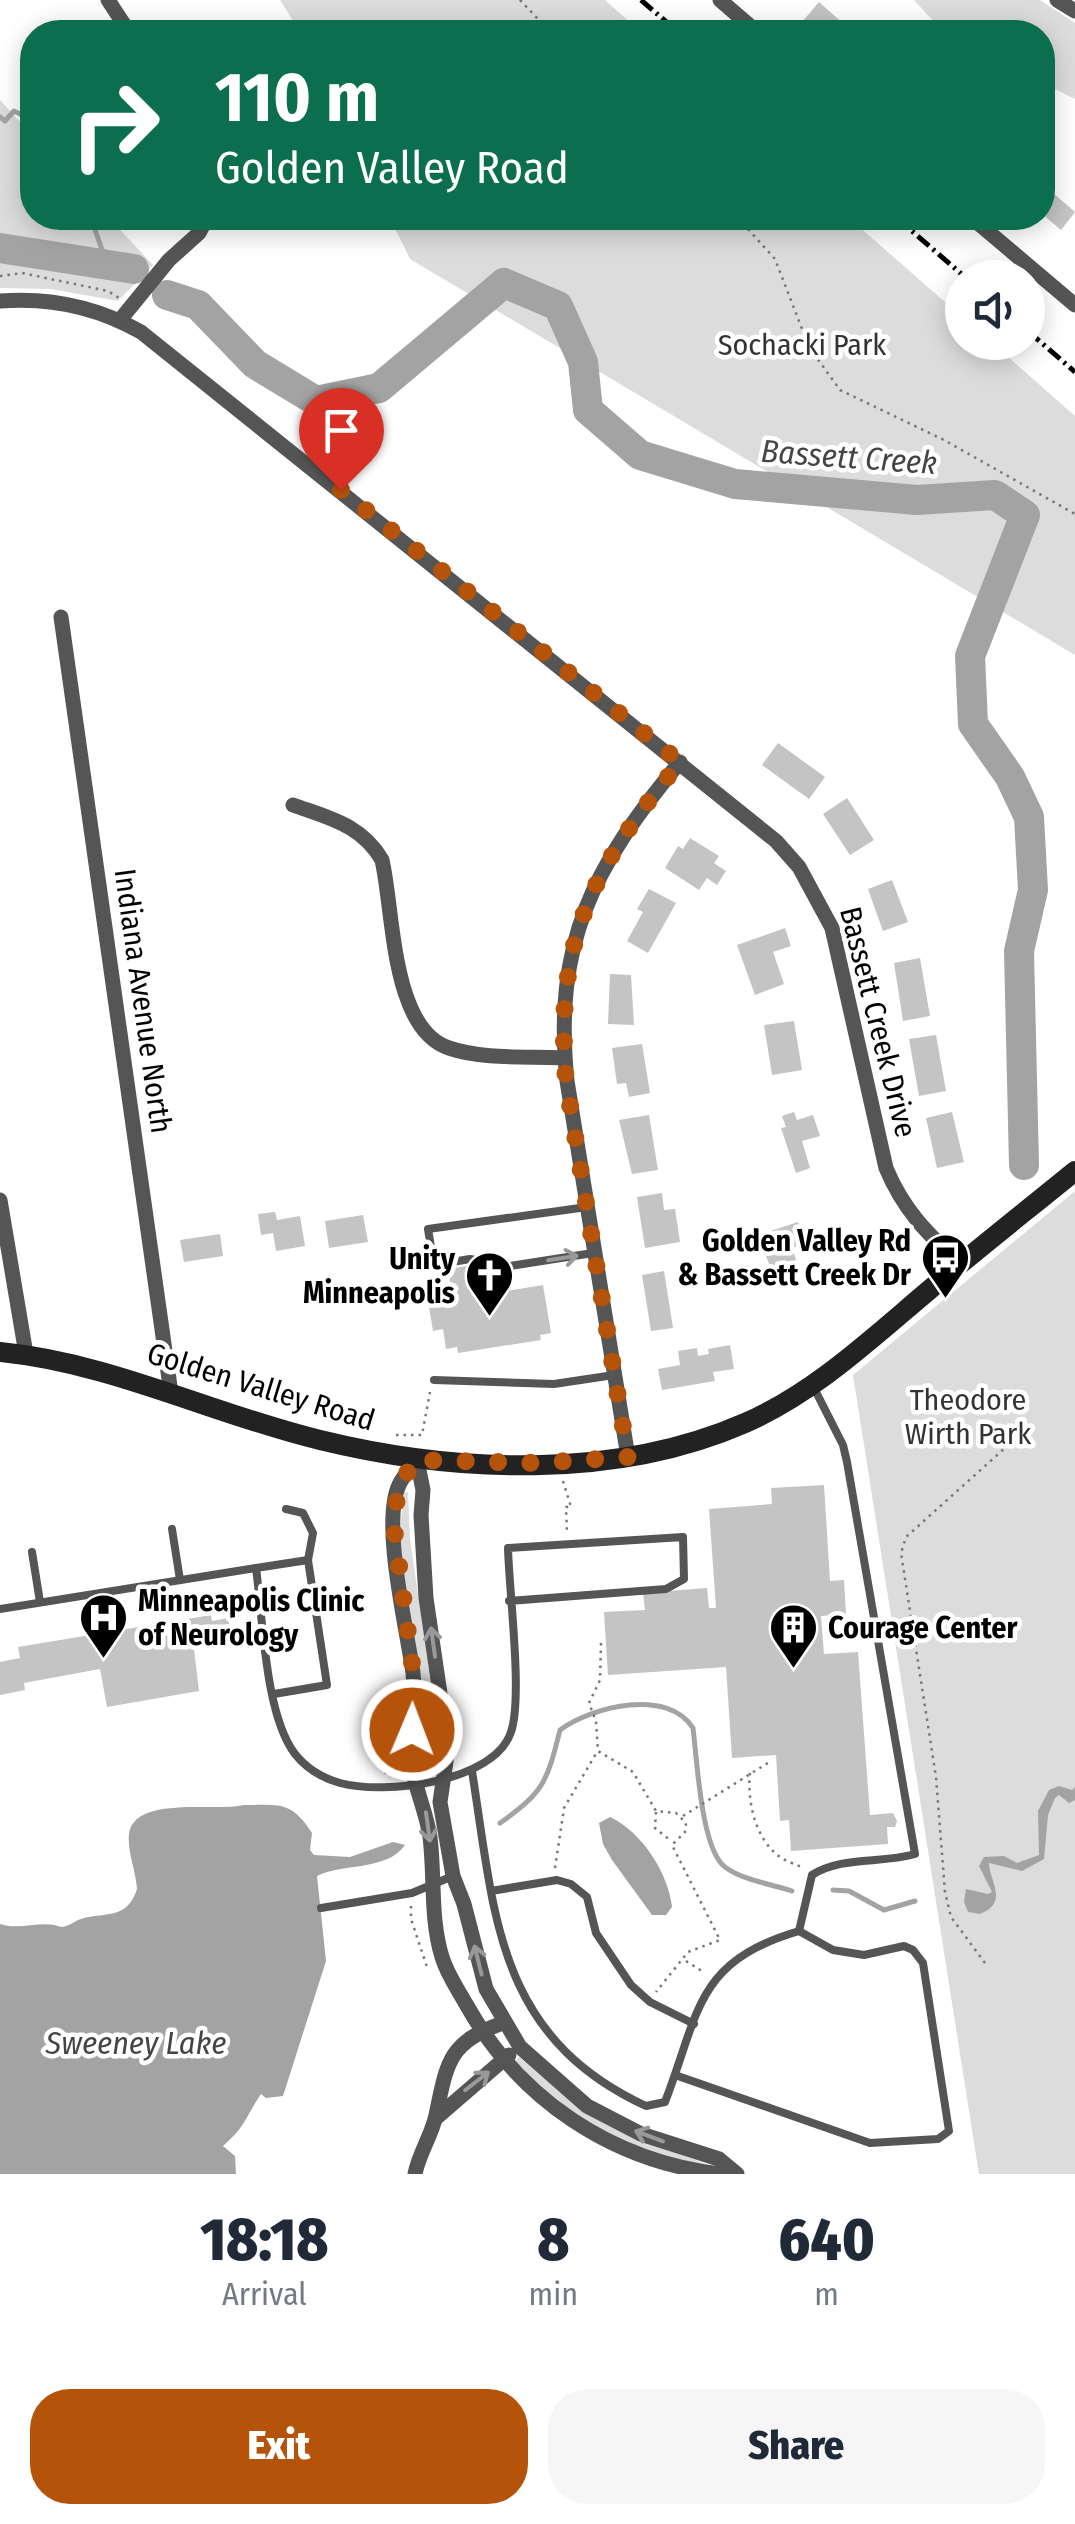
<!DOCTYPE html>
<html lang="en">
<head>
<meta charset="utf-8">
<style>
  body { margin:0; font-family:"Fira Sans Condensed",sans-serif; background:#f6f6f7; color:#1f2937; height:100vh; display:flex; flex-direction:column; font-size:38px; white-space:nowrap }
  * { box-sizing:border-box; margin:0 }
  p { font-size:32px; color:#747a83 }
  .icon { flex:none; width:55px; height:55px; fill:none; stroke:currentColor; stroke-width:2; stroke-linecap:round; stroke-linejoin:round }
  .map { position:relative; height:2174px; overflow:hidden }
  .details { display:flex; flex-direction:column; background:#fff; flex:1 }
  .details>* { flex:none }
  .top-card { position:absolute; left:20px; top:20px; width:1035px; height:210px; border-radius:40px; box-shadow:0 5px 25px #0003; background:#0b6e4f; color:#fff; overflow:hidden }
  .tools { position:absolute; left:945px; top:260px; display:grid; gap:20px }
  .tools a { display:grid; place-items:center; width:100px; height:100px; border-radius:50%; background:#fff; box-shadow:0 5px 25px #0003; font-size:50px }
  .pin { position:absolute; display:grid; place-items:center; width:85px; height:85px; color:#fff; margin:-102px -42px; border-radius:50% 50% 50% 0; rotate:-45deg; box-shadow:0 0 10px #0007 }
  .pin .icon { rotate:45deg }
  .me { position:absolute; width:110px; margin:-55px; rotate:1deg; stroke-linejoin:round; filter:drop-shadow(0 0 8px #0008) }
  .turn { display:flex; align-items:center; gap:35px; height:210px; padding:0 30px; font-size:45px }
  .turn .icon { width:130px; height:130px; stroke-width:2.5 }
  .turn b { display:block; font-size:70px; line-height:85px }
  .eta { display:flex; justify-content:space-evenly; align-items:center; height:170px; text-align:center }
  .eta b { font-size:60px; font-weight:800; line-height:70px }
  .primary-button { display:flex; gap:20px; margin-top:auto; padding:20px 30px }
  .primary-button a { flex:1; height:115px; border-radius:40px; background:#b45309; color:#fff; font-size:40px; font-weight:800; line-height:115px; text-align:center }
  .primary-button a+a { background:#f6f6f7; color:#1f2937 }
  .map>svg:first-child { display:block }
</style>
</head>
<body>
<div class="map">
<svg width="1075" height="2174" viewBox="0 0 1075 2174">
  <rect width="100%" height="100%" fill="#fff"/>
  <g fill="#dcdcdc">
    <path d="M280,0H605L641,32H300Z"/>
    <path d="M914,0H1040L1075,23V99L1043,83L1042,32H940L933,29L936,24Z"/>
    <path d="M0,100L32,135V218H109L153,265L118,301L51,289L0,288Z"/>
    <path d="M390,218H849L962,317V342L992,343L1075,416V655L410,259Z"/>
    <path d="M1075,1191V2174H979L853,1375Z"/>
    <path d="M408,1492L410,1539L440,1747L428,1742L417,1747L399,1539L404,1493Z"/>
    <path d="M519,2057L592,2117L640,2140L709,2165C633,2156 565,2119 516,2061Z"/>
  </g>
  <g fill="#a3a3a3">
    <path d="M1059,1786L1072,1790L1075,1787V1800L1069,1803L1059,1795L1055,1798L1048,1815L1044,1859L1022,1871L989,1863C990,1883 1009,1902 980,1914L968,1912L964,1902L966,1889L988,1894L992,1892L979,1866L984,1857L1004,1856L1017,1863L1039,1855L1038,1811L1049,1790Z"/>
    <path d="M244,1805C281,1805 291,1801 312,1833L310,1850L314,1855L350,1857L393,1842L405,1845C387,1871 343,1863 317,1876L326,1961L283,2096L266,2098L261,2094C245,2118 246,2126 223,2146L235,2156L236,2174H0V1924C21,1931 42,1919 61,1927C71,1926 75,1920 84,1918C109,1912 127,1919 137,1889C136,1871 127,1851 129,1834C134,1795 216,1812 244,1805Z"/>
    <path d="M610,1817C642,1832 668,1873 672,1907L666,1915H652L612,1860L603,1844L599,1823Z"/>
  </g>
  <g fill="none" stroke-linecap="round" stroke-linejoin="round">
    <g stroke="#a3a3a3" stroke-width="5">
      <path d="M0,117L5,121L14,111C34,119 31,135 32,154"/>
      <path d="M79,218L93,224L107,264"/>
      <path d="M500,1823C544,1792 547,1782 560,1730C593,1706 668,1688 693,1728C697,1759 701,1849 725,1867C742,1880 771,1884 792,1891"/>
      <path d="M833,1890L849,1891L884,1910L915,1901"/>
    </g>
    <g stroke="#a3a3a3" stroke-width="30">
      <path d="M0,248L134,269"/>
      <path d="M167,295L198,305L255,364L316,401L379,388L504,283L558,306L583,362L588,410L640,455L735,484L917,500L995,495L1025,515L970,656L973,724L1010,777L1029,817L1033,890L1019,951L1024,1165"/>
    </g>
  </g>
  <g fill="#c4c4c4">
    <path d="M819,2L846,26L841,32H814L802,22Z"/>
    <path d="M1052,192L1075,212L1061,230L1042,214V202Z"/>
    <path d="M778,743L825,777L809,799L762,765Z"/>
    <path d="M847,798L874,840L850,855L823,814Z"/>
    <path d="M690,838L719,856L714,863L726,871L717,885L707,878L699,890L665,868L678,846L683,849Z"/>
    <path d="M892,880L908,922L883,931L868,889Z"/>
    <path d="M649,889L676,903L648,953L627,941L643,912L637,909Z"/>
    <path d="M785,928L791,946L773,952L784,984L755,995L737,945Z"/>
    <path d="M920,958L930,1016L903,1021L894,963Z"/>
    <path d="M610,974L631,975L634,1025L608,1024Z"/>
    <path d="M794,1021L802,1070L772,1075L764,1025Z"/>
    <path d="M936,1035L946,1091L919,1096L909,1039Z"/>
    <path d="M642,1044L650,1093L629,1097L626,1083L617,1084L612,1048Z"/>
    <path d="M794,1112L797,1120L813,1115L820,1136L802,1141L810,1168L796,1173L781,1128L786,1127L782,1116Z"/>
    <path d="M952,1112L964,1162L937,1168L926,1118Z"/>
    <path d="M649,1115L658,1170L632,1174L619,1120Z"/>
    <path d="M662,1193L664,1210L675,1209L680,1242L645,1248L637,1197Z"/>
    <path d="M275,1212L277,1220L300,1216L305,1246L276,1251L273,1233L261,1235L258,1214Z"/>
    <path d="M363,1215L368,1242L329,1248L325,1221Z"/>
    <path d="M798,1222L805,1244L792,1248L801,1274L776,1282L758,1235Z"/>
    <path d="M220,1234L223,1256L184,1262L180,1240Z"/>
    <path d="M474,1265L478,1290L486,1289L487,1294L543,1285L551,1333L540,1335L541,1340L458,1353L457,1347L446,1349L443,1329L433,1331L429,1307L443,1305L441,1296L452,1295L448,1269Z"/>
    <path d="M664,1271L673,1328L651,1331L642,1275Z"/>
    <path d="M730,1345L734,1369L713,1372L715,1381L662,1390L658,1369L680,1365L678,1351L697,1348L698,1356L709,1354L708,1349Z"/>
    <path d="M824,1485L830,1581L844,1580L846,1614L821,1616L824,1654L858,1652L870,1815L893,1813L897,1821L895,1827H887L888,1844L791,1851L789,1820L780,1821L776,1755L732,1758L726,1667L608,1675L604,1612L645,1610L643,1593L707,1588L709,1608H716L709,1509L772,1504L771,1488Z"/>
    <path d="M211,1615L212,1621L228,1618L233,1642L194,1649L199,1691L107,1707L100,1669L24,1683L25,1690L0,1695V1662L20,1658L18,1647Z"/>
  </g>
  <g fill="none" stroke-linecap="round" stroke-linejoin="round">
    <g stroke="#777" stroke-width="2.5" stroke-dasharray="2.5 5" stroke-linecap="butt">
      <path d="M520,0L550,32"/>
      <path d="M738,218L775,259L809,347L840,390L944,440L1075,514"/>
      <path d="M0,276L22,273L108,291L119,298"/>
      <path d="M396,1435H422L430,1392"/>
      <path d="M563,1481L571,1507H566L567,1533"/>
      <path d="M601,1643L600,1680L589,1703L596,1721L598,1751L633,1772L656,1811L676,1813L686,1823L685,1832L672,1845L720,1940L688,1952L656,1992"/>
      <path d="M750,1773C747,1801 755,1839 780,1857C787,1862 796,1864 803,1868"/>
      <path d="M385,1774L393,1743"/>
      <path d="M656,1812L655,1828L671,1841"/>
      <path d="M683,1816L771,1761"/>
      <path d="M555,1868L564,1808L597,1752"/>
      <path d="M411,1906V1919L428,1970"/>
      <path d="M686,1961L705,1973"/>
      <path d="M985,1963L951,1917L945,1892L936,1777L901,1553L906,1537L1025,1430"/>
    </g>
    <g stroke="#555" stroke-width="8">
      <path d="M587,1207L428,1229L434,1265L470,1259L510,1266L593,1253"/>
      <path d="M434,1380L554,1384L614,1375"/>
      <path d="M172,1529L180,1580"/>
      <path d="M32,1552L40,1602"/>
      <path d="M256,1568L308,1560"/>
      <path d="M0,1609L256,1568C263,1619 265,1715 295,1754C307,1769 322,1778 340,1783C384,1795 494,1783 511,1732C523,1697 509,1591 508,1548L683,1537L684,1579L666,1589L509,1601"/>
      <path d="M274,1694L327,1685L308,1560L313,1533L303,1513L286,1509"/>
      <path d="M472,1771C495,1916 496,2036 646,2106L665,2102C700,2011 695,1962 799,1931L833,1950L864,1955L904,1946L913,1950L923,1963L949,2131L938,2139L870,2143L675,2075"/>
      <path d="M491,1891L557,1880L571,1884L587,1897L596,1933L631,1985L650,2002L694,2024"/>
      <path d="M321,1908L412,1893L453,1876"/>
      <path d="M799,1931L812,1875C842,1856 880,1864 915,1854L847,1462L843,1445L814,1388"/>
    </g>
    <g stroke="#555" stroke-width="15">
      <path d="M108,0L129,32"/>
      <path d="M720,0L757,32"/>
      <path d="M1057,0L1075,11"/>
      <path d="M972,218L1075,305"/>
      <path d="M0,301C50,297 97,307 141,332L776,841L799,867L832,928L886,1168C903,1209 927,1234 960,1263"/>
      <path d="M120,320L169,260L199,233L207,218"/>
      <path d="M61,617L171,1393"/>
      <path d="M293,805C329,818 362,825 382,860C394,912 391,1029 449,1048C484,1060 528,1056 564,1058"/>
      <path d="M0,1200L26,1354"/>
      <path d="M628,1457L567,1081C553,942 593,867 680,762"/>
      <path d="M417,1460C411,1468 403,1476 399,1485C381,1523 407,1629 413,1673C416,1701 410,1728 411,1756C412,1783 426,1809 430,1837C435,1877 430,1918 442,1957C447,1974 457,1988 466,2004C519,2099 611,2161 720,2174"/>
      <path d="M417,1460L423,1490L421,1515L426,1598L448,1748L440,1802L453,1876L464,1904L486,1989L520,2047L587,2106L641,2134L719,2159L737,2174"/>
      <path d="M436,2118L509,2055"/>
      <path d="M415,2174C419,2153 432,2135 436,2115C447,2063 448,2042 503,2023"/>
    </g>
    <path stroke="#222" stroke-width="20" d="M0,1352C112,1363 212,1414 320,1440C455,1473 615,1480 745,1423C814,1393 871,1339 928,1291C976,1250 1026,1211 1075,1171"/>
    <g stroke="#000" stroke-width="5" stroke-dasharray="15 5 2.5 5" stroke-linecap="butt">
      <path d="M641,0L678,32"/>
      <path d="M897,218L966,278"/>
      <path d="M1028,331L1075,372"/>
    </g>
  </g>
  <defs><path id="oneway-shaft" d="M-6 0H5M1.5-3L5.5 0L1.5 3" fill="none" stroke-width="1.6" stroke-linecap="round" stroke-linejoin="round" transform="scale(2.5)"/></defs>
  <g stroke="#999">
    <use href="#oneway-shaft" transform="translate(563 1258) rotate(-9)"/>
    <use href="#oneway-shaft" transform="translate(433 1642) rotate(-98)"/>
    <use href="#oneway-shaft" transform="translate(428 1827) rotate(82)"/>
    <use href="#oneway-shaft" transform="translate(478 1960) rotate(-104)"/>
    <use href="#oneway-shaft" transform="translate(477 2081) rotate(-38)"/>
    <use href="#oneway-shaft" transform="translate(649 2136) rotate(-159)"/>
  </g>
  <g fill="none" stroke-linecap="round" stroke-linejoin="round">
    <path stroke="#b45309" stroke-width="18" stroke-dasharray="0 32.4" d="M341,490L680,762C593,867 554,941 566,1081L628,1457L537,1463L416,1460L398,1486L394,1528L414,1678L412,1730"/>
  </g>
  <defs>
    <symbol id="bus-pin" viewBox="-11 -11 22 30"><path d="M0 17L-7.5 6A9.5 9.5 0 1 1 7.5 6Z" fill="#000" stroke="#fff"/><path d="M-5-6H5V4H4V6H2V4H-2V6H-4V4H-5ZM-3.5-4V0h7V-4ZM-3.5 1.2v1.5H-2V1.2ZM2 1.2v1.5H3.5V1.2Z" fill="#fff"/></symbol>
    <symbol id="church-pin" viewBox="-11 -11 22 30"><path d="M0 17L-7.5 6A9.5 9.5 0 1 1 7.5 6Z" fill="#000" stroke="#fff"/><path d="M-1.2-6h2.4v3.5h3.3v2.4h-3.3V6h-2.4V-.1h-3.3v-2.4h3.3Z" fill="#fff"/></symbol>
    <symbol id="hospital-pin" viewBox="-11 -11 22 30"><path d="M0 17L-7.5 6A9.5 9.5 0 1 1 7.5 6Z" fill="#000" stroke="#fff"/><path d="M-5-5h3v3.5h4V-5h3V5h-3V1.5h-4V5h-3Z" fill="#fff"/></symbol>
    <symbol id="building-pin" viewBox="-11 -11 22 30"><path d="M0 17L-7.5 6A9.5 9.5 0 1 1 7.5 6Z" fill="#000" stroke="#fff"/><path d="M-4-6H4V6H1V3H-1V6H-4ZM-2.5-4.3h1.7v1.8h-1.7ZM.8-4.3h1.7v1.8H.8ZM-2.5-1h1.7V.8h-1.7ZM.8-1h1.7V.8H.8Z" fill="#fff"/></symbol>
  </defs>
  <g fill-rule="evenodd">
    <use href="#bus-pin" x="918" y="1230" width="55" height="75"/>
    <use href="#church-pin" x="462" y="1248" width="55" height="75"/>
    <use href="#hospital-pin" x="76" y="1590" width="55" height="75"/>
    <use href="#building-pin" x="766" y="1600" width="55" height="75"/>
  </g>
  <g text-anchor="middle" dominant-baseline="central" stroke-width="9" stroke-linejoin="round" paint-order="stroke">
    <g font-size="30" fill="#333" stroke="#fff">
      <text x="802" y="345">Sochacki Park</text>
      <text x="968" y="1400">Theodore<tspan x="968" dy="34">Wirth Park</tspan></text>
    </g>
    <g font-size="30" fill="#000" stroke="#fff">
      <text transform="translate(143 1001) rotate(82)">Indiana Avenue North</text>
      <text transform="translate(878 1022) rotate(76)">Bassett Creek Drive</text>
      <text transform="translate(261 1387) rotate(17)">Golden Valley Road</text>
    </g>
    <g font-size="30" font-weight="bold" fill="#000" stroke="#fff" text-anchor="end">
      <text x="911" y="1241">Golden Valley Rd<tspan x="911" dy="34">&amp; Bassett Creek Dr</tspan></text>
      <text x="455" y="1259">Unity<tspan x="455" dy="34">Minneapolis</tspan></text>
      <text x="138" y="1601" text-anchor="start">Minneapolis Clinic<tspan x="138" dy="34">of Neurology</tspan></text>
      <text x="828" y="1628" text-anchor="start">Courage Center</text>
    </g>
    <g font-size="32" font-style="italic" fill="#444" stroke="#fff">
      <text transform="translate(849 457) rotate(4)">Bassett Creek</text>
      <text x="136" y="2043">Sweeney Lake</text>
    </g>
  </g>
</svg>
<div class="tools">
<a><svg class="icon" aria-label="sound" viewBox="0 0 24 24"><path d="M4 9h4l5-4v14l-5-4H4zM17 9q2 3 0 6"/></svg></a>
</div>
<div class="pin" style="left:341px;top:490px;background:#d93025"><svg class="icon" aria-label="arrive" viewBox="0 0 24 24"><path d="M6 21V4h12l-3 4 3 4H6"/></svg></div>
<svg class="me" style="left:412px;top:1730px" viewBox="-20 -20 40 40"><circle r="17" fill="#b45309" stroke="#fff" stroke-width="3"/><path d="M0-11L8 9 0 5-8 9z" fill="#fff"/></svg>
<div class="top-card">
<div class="turn"><svg class="icon" aria-label="right" viewBox="0 0 24 24"><path d="M7 20v-9h11M14 6l5 5-5 5"/></svg><div><b>110 m</b>Golden Valley Road</div></div>
</div>
</div>
<section class="details">
<div class="eta">
<div><b>18:18</b><p>Arrival</p></div>
<div><b>8</b><p>min</p></div>
<div><b>640</b><p>m</p></div>
</div>
<div class="primary-button"><a>Exit</a><a>Share</a></div>
</section>
</body>
</html>
